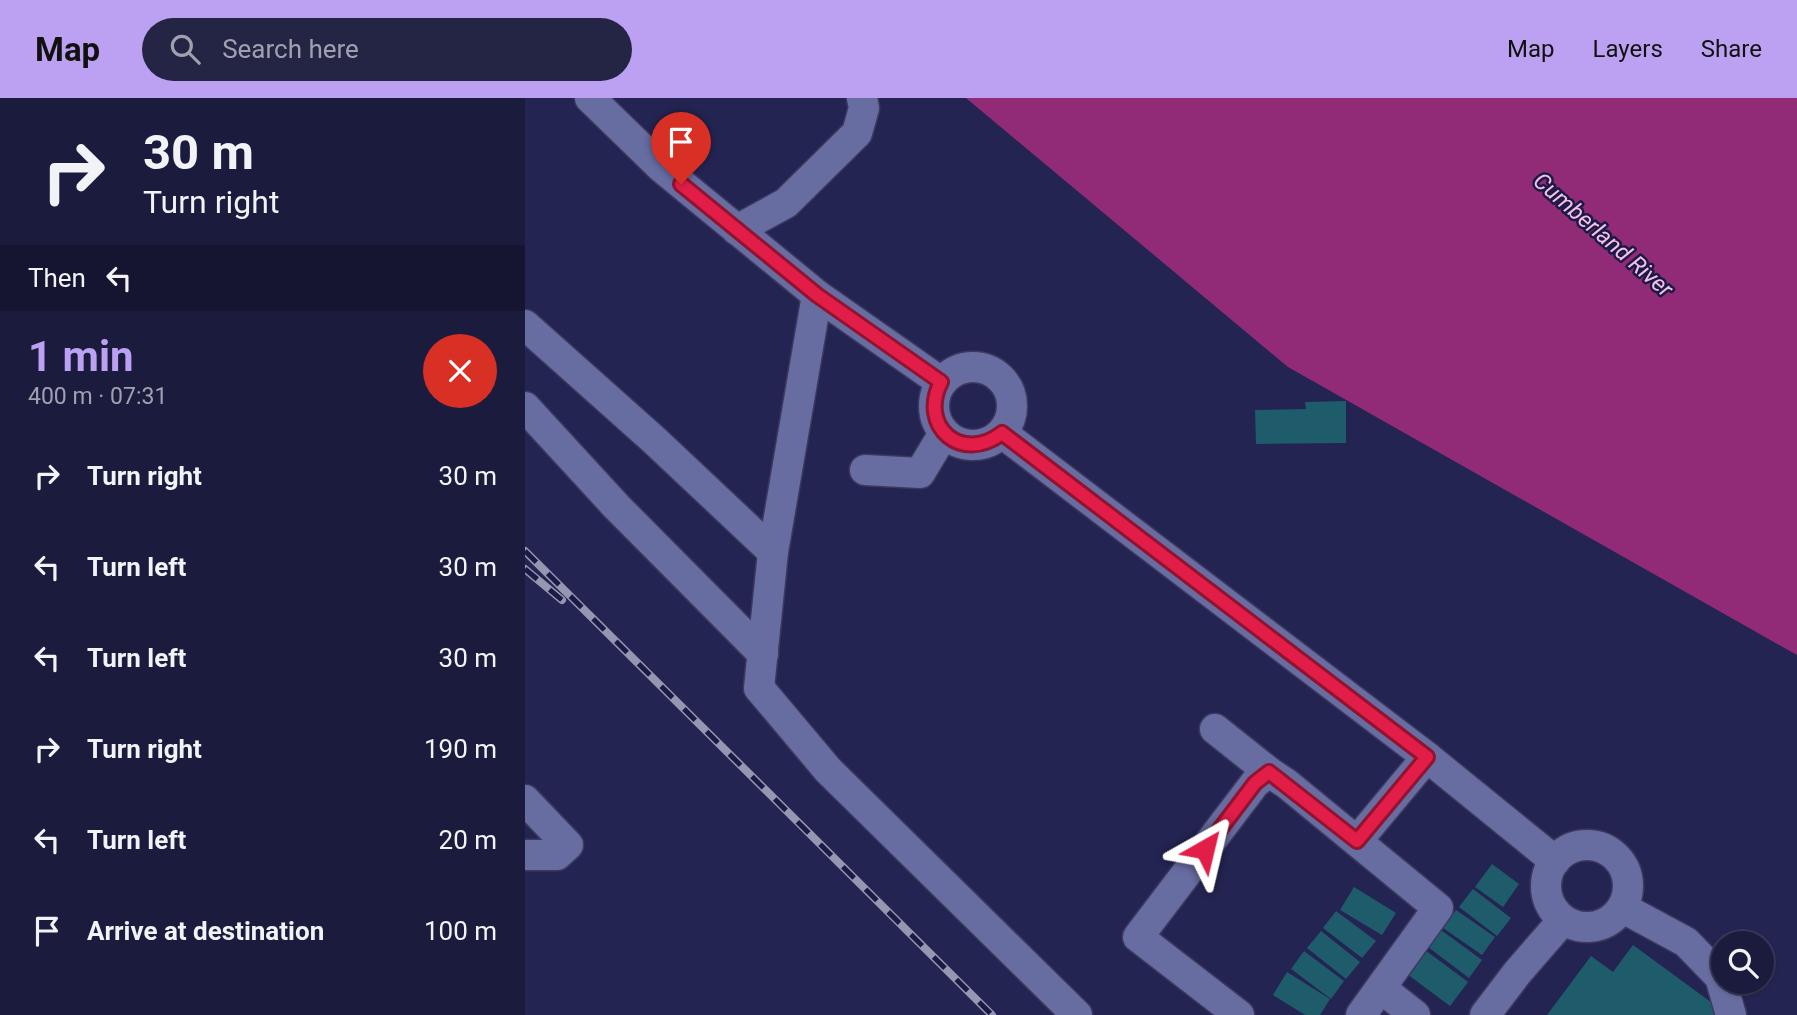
<!DOCTYPE html>
<html lang="en">
<head>
<meta charset="utf-8">
<style>
  body { margin:0; font-family:Roboto,sans-serif; background:#242445; color:#f1f3f6; height:100vh; display:flex; flex-direction:column; font-size:26px; white-space:nowrap }
  * { box-sizing:border-box; margin:0 }
  p { font-size:23px; color:#a0a1b0 }
  .icon { flex:none; width:38px; height:38px; fill:none; stroke:currentColor; stroke-width:2; stroke-linecap:round; stroke-linejoin:round }
  .map { position:relative; flex:1; overflow:hidden }
  .details { display:flex; flex-direction:column; background:#1b1b3e; width:525px }
  .details>* { flex:none }
  .top-card { background:#1b1b3e; color:#f1f3f6; overflow:hidden }
  .tools { position:absolute; left:1186px; top:833px; display:grid; gap:14px }
  .tools a { display:grid; place-items:center; width:63px; height:63px; border-radius:50%; background:#1b1b3e; box-shadow:0 2px 5px #0004,0 0 0 2px #393958; font-size:35px }
  .pin { position:absolute; display:grid; place-items:center; width:60px; height:60px; color:#fff; margin:-72px -30px; border-radius:50% 50% 50% 0; rotate:-45deg; box-shadow:0 0 7px #0007 }
  .pin .icon { rotate:45deg }
  .me { position:absolute; width:77px; margin:-38px; rotate:37deg; stroke-linejoin:round; filter:drop-shadow(0 0 5px #0008) }
  .turn { display:flex; align-items:center; gap:24px; height:147px; padding:0 28px; font-size:32px }
  .turn .icon { width:91px; height:91px; stroke-width:2.5 }
  .turn b { display:block; font-size:49px; line-height:60px }
  .then { display:flex; align-items:center; height:66px; padding:0 28px; background:#0003; gap:14px; font-size:26px }
  .round { display:grid; place-items:center; flex:none; width:74px; height:74px; border-radius:37px; background:#242445 }
  .head { display:flex; align-items:center; justify-content:space-between; height:119px; padding:0 28px }
  h1 { font-size:42px; font-weight:700; line-height:52px; color:#bca0f2 }
  ul { padding:0; list-style:none }
  li { display:flex; align-items:center; gap:21px; height:91px; padding:0 28px }
  li div { flex:1 }
  li b { display:block; font-size:26px }
  li em { font-style:normal }
  header { display:flex; align-items:center; gap:42px; box-sizing:border-box; height:98px; padding:0 35px; background:#bca0f2; color:#111 }
  header strong { font-size:33px }
  nav { display:flex; gap:38px; margin-inline-start:auto; font-size:24px }
  .search { width:490px; height:63px; background:#242445; display:flex; align-items:center; gap:18px; box-sizing:border-box; padding:0 24px; border-radius:38px; color:#a0a1b0; font-size:26px }
  main { display:flex; flex:1; min-height:0 }
  .map>svg:first-child { display:block }
</style>
</head>
<body>
<header>
<strong>Map</strong>
<div class="search"><svg class="icon" aria-label="search" viewBox="0 0 24 24"><circle cx="10" cy="10" r="6"/><path d="M15 15l6 6"/></svg>Search here</div>
<nav><a>Map</a><a>Layers</a><a>Share</a></nav>
</header>
<main>
<section class="details">
<div class="top-card">
<div class="turn"><svg class="icon" aria-label="right" viewBox="0 0 24 24"><path d="M7 20v-9h11M14 6l5 5-5 5"/></svg><div><b>30 m</b>Turn right</div></div>
<div class="then">Then<svg class="icon" aria-label="left" viewBox="0 0 24 24"><path d="M17 20v-9H6M10 6l-5 5 5 5"/></svg></div>
</div>
<div class="head"><div><h1>1 min</h1><p>400 m · 07:31</p></div><a class="round" style="background:#d93025;color:#fff"><svg class="icon" aria-label="close" viewBox="0 0 24 24"><path d="M6 6l12 12M18 6L6 18"/></svg></a></div>
<ul>
<li><svg class="icon" aria-label="right" viewBox="0 0 24 24"><path d="M7 20v-9h11M14 6l5 5-5 5"/></svg><div><b>Turn right</b></div><em>30 m</em></li>
<li><svg class="icon" aria-label="left" viewBox="0 0 24 24"><path d="M17 20v-9H6M10 6l-5 5 5 5"/></svg><div><b>Turn left</b></div><em>30 m</em></li>
<li><svg class="icon" aria-label="left" viewBox="0 0 24 24"><path d="M17 20v-9H6M10 6l-5 5 5 5"/></svg><div><b>Turn left</b></div><em>30 m</em></li>
<li><svg class="icon" aria-label="right" viewBox="0 0 24 24"><path d="M7 20v-9h11M14 6l5 5-5 5"/></svg><div><b>Turn right</b></div><em>190 m</em></li>
<li><svg class="icon" aria-label="left" viewBox="0 0 24 24"><path d="M17 20v-9H6M10 6l-5 5 5 5"/></svg><div><b>Turn left</b></div><em>20 m</em></li>
<li><svg class="icon" aria-label="arrive" viewBox="0 0 24 24"><path d="M6 21V4h12l-3 4 3 4H6"/></svg><div><b>Arrive at destination</b></div><em>100 m</em></li>
</ul>
</section>
<div class="map">
<svg width="1272" height="917" viewBox="0 0 1272 917">
  <rect width="100%" height="100%" fill="#242453"/>
  <path fill="#912b77" d="M441,0H1272V557L763,269Z"/>
  <g fill="#1e5b6b">
    <path d="M821,303V345L731,346L730,312L781,311L780,304Z"/>
    <path d="M967,766L994,786L978,809L950,789Z"/>
    <path d="M829,789L871,815L857,837L815,812Z"/>
    <path d="M948,791L986,820L972,838L934,809Z"/>
    <path d="M931,812L970,839L957,857L918,830Z"/>
    <path d="M811,813L851,843L837,860L798,830Z"/>
    <path d="M916,832L957,862L944,880L903,849Z"/>
    <path d="M796,833L835,864L821,881L782,850Z"/>
    <path d="M1108,847L1194,910L1189,917H1022L1066,858L1088,874Z"/>
    <path d="M900,852L943,884L925,908L882,876Z"/>
    <path d="M779,853L819,883L806,901L766,871Z"/>
    <path d="M762,874L805,901L795,917H780L748,897Z"/>
  </g>
  <g fill="none" stroke-linecap="round" stroke-linejoin="round">
    <defs>
      <g id="minor">
        <path d="M65,0L137,70L292,197L248,454L234,590L303,672L552,917"/>
        <path d="M212,132L261,105L332,35L339,10L337,0"/>
        <path d="M292,197L416,284"/>
        <path d="M0,227L129,342L248,454"/>
        <circle cx="448" cy="308" r="39"/>
        <path d="M0,309L91,408L238,556"/>
        <path d="M477,335L902,659L1030,763"/>
        <path d="M340,372L395,375L419,335"/>
        <path d="M690,631L744,674"/>
        <path d="M0,702L43,747L32,757H0"/>
        <path d="M832,743L902,659"/>
        <circle cx="1062" cy="788" r="41"/>
        <path d="M1098,810L1161,844L1195,879L1206,917"/>
        <path d="M857,891L890,917"/>
        <path d="M714,917L613,839L730,685L744,674L762,686L913,810L836,917"/>
        <path d="M960,917L992,875L1038,822"/>
      </g>
    </defs>
    <use href="#minor" stroke="#3d395e" stroke-width="33"/>
    <use href="#minor" stroke="#676ca1" stroke-width="30"/>
    <defs>
      <g id="rail">
        <path d="M0,453L467,917"/>
        <path d="M0,471L37,502"/>
      </g>
    </defs>
    <use href="#rail" stroke="#9596af" stroke-width="8"/>
    <use href="#rail" stroke="#1b1a47" stroke-width="5" stroke-dasharray="16" stroke-linecap="butt"/>
  </g>
  <g fill="none" stroke-linecap="round" stroke-linejoin="round">
    <defs>
      <path id="route" d="M156,86L292,197L416,284C393,329 437,366 477,335L902,659L832,743L744,674L730,685L680,751"/>
    </defs>
    <use href="#route" stroke="#92132f" stroke-width="18"/>
    <use href="#route" stroke="#e11d48" stroke-width="12"/>
  </g>
  <g text-anchor="middle" dominant-baseline="central" stroke-width="5" stroke-linejoin="round" paint-order="stroke">
    <g font-size="23" font-style="italic" fill="#f7c1e5" stroke="#1b1a47">
      <text transform="translate(1078 137) rotate(41)">Cumberland River</text>
    </g>
  </g>
</svg>
<div class="tools">
<a><svg class="icon" aria-label="search" viewBox="0 0 24 24"><circle cx="10" cy="10" r="6"/><path d="M15 15l6 6"/></svg></a>
</div>
<div class="pin" style="left:156px;top:86px;background:#d93025"><svg class="icon" aria-label="arrive" viewBox="0 0 24 24"><path d="M6 21V4h12l-3 4 3 4H6"/></svg></div>
<svg class="me" style="left:680px;top:751px" viewBox="-20 -20 40 40"><path d="M0-17L14 15 0 8-14 15z" fill="#e11d48" stroke="#fff" stroke-width="4"/></svg>
</div>
</main>
</body>
</html>
